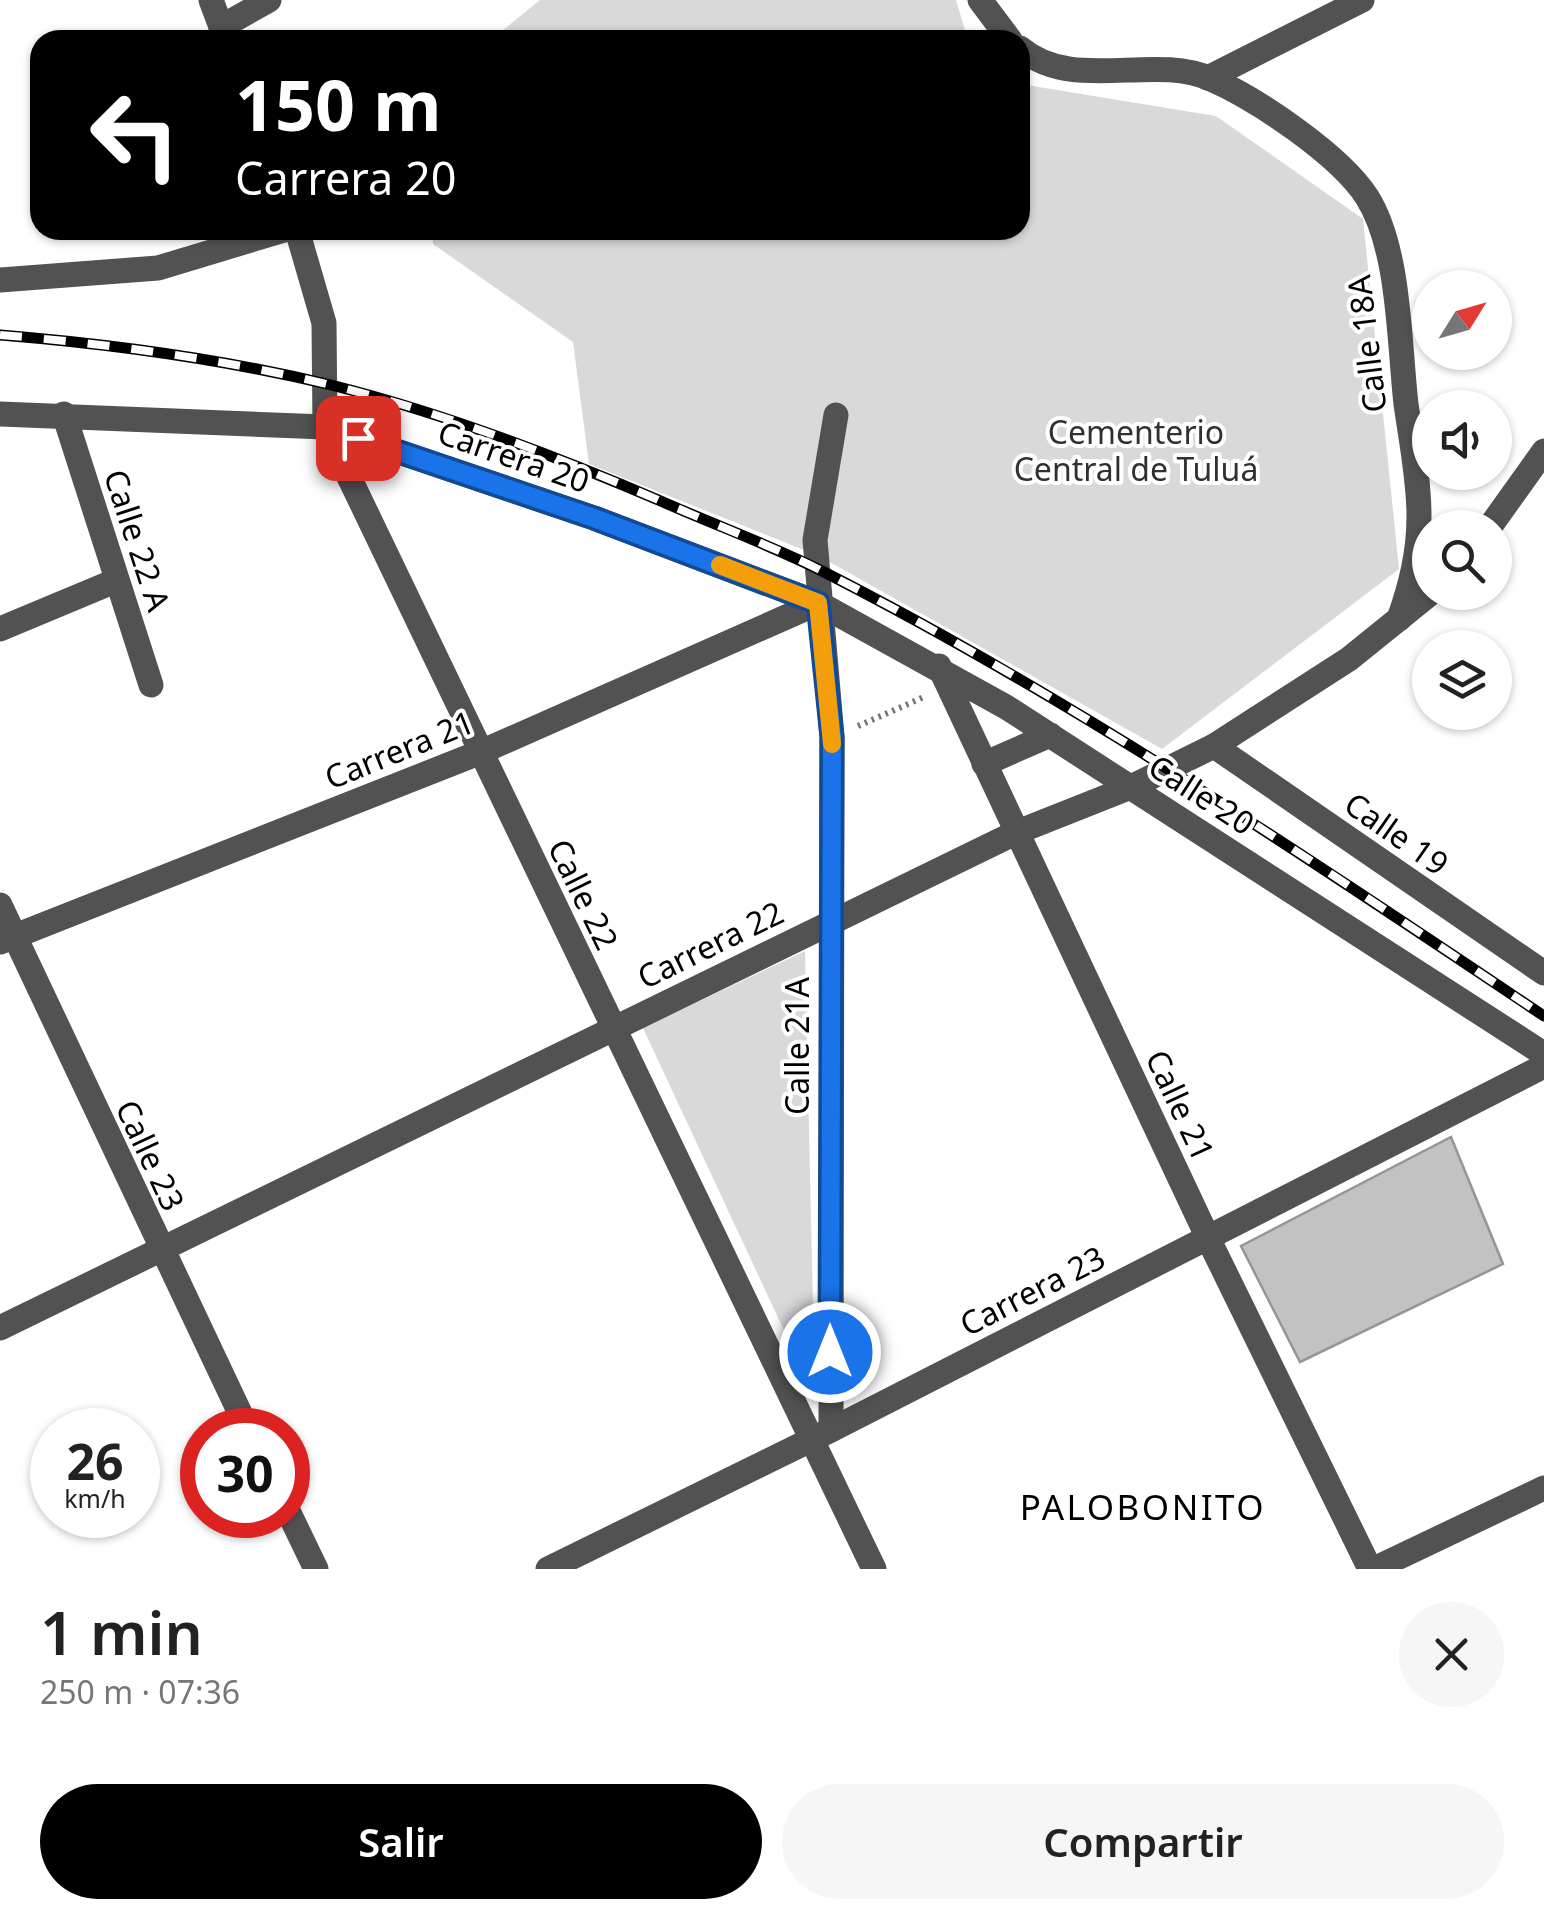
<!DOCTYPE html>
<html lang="es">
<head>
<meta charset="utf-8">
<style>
  body { margin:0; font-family:"Noto Sans",sans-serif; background:#f6f6f6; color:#222; height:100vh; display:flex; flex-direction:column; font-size:38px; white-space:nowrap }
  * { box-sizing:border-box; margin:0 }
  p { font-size:32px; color:#767676 }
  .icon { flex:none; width:55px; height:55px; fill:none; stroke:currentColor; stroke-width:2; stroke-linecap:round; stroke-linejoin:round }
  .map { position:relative; height:1569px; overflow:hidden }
  .sheet { display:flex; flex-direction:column; background:#fff; flex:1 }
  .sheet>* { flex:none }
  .top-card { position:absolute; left:30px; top:30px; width:1000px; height:210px; border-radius:30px; box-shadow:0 2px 8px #0004; background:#000; color:#fff; overflow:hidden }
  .needle { width:65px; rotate:53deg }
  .fabs { position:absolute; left:1412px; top:270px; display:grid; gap:20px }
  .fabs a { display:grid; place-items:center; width:100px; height:100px; border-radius:50%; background:#fff; box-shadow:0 2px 8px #0004; font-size:50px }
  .speed { position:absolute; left:30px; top:1408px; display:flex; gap:20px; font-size:50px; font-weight:700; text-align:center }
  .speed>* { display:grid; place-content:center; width:130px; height:130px; border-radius:50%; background:#fff; box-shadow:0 2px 8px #0004; line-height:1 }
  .speed small { font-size:25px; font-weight:400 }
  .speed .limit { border:15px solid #d22; background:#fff; color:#111 }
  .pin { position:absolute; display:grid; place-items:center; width:85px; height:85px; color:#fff; margin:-42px; border-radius:20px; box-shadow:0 5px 15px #0006 }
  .me { position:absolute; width:110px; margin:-55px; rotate:0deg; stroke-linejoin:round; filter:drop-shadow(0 0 8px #0008) }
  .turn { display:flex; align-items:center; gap:35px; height:210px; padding:0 40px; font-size:45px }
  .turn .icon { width:130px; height:130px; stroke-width:2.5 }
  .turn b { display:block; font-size:70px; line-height:85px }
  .round { display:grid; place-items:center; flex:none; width:105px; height:105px; border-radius:52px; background:#f6f6f6 }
  .overview { display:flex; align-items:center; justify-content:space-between; height:170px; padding:0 40px }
  h1 { font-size:60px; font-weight:600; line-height:75px }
  .primary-button { display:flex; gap:20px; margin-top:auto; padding:20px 40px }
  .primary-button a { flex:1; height:115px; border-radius:60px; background:#000; color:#fff; font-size:40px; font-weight:600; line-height:115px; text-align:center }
  .primary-button a+a { background:#f6f6f6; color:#222 }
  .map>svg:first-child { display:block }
</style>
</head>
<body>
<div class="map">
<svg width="1544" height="1569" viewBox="0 0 1544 1569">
  <rect width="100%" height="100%" fill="#fff"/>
  <g fill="#d9d9d9">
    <path d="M540,0H956L968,40H491Z"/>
    <path d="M1020,84L1216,116L1363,219L1399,569L1162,749L819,556L589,464L573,342L433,244V230H1020Z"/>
    <path d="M805,951L815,1397L643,1028Z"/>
  </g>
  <path fill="#c2c2c2" stroke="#969696" stroke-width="2.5" d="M1451,1137L1503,1264L1300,1362L1241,1246Z"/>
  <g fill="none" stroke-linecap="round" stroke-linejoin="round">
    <path stroke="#747474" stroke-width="6" stroke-dasharray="2.5 5" stroke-linecap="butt" d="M858,726L924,697"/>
    <g stroke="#525252" stroke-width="25">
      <path d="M211,0L226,40"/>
      <path d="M980,0L1010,40"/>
      <path d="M221,27L269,0"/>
      <path d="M1020,48C1073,93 1152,53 1211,79C1257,99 1340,155 1367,197C1400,249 1399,343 1406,404C1411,440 1419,479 1419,516C1419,553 1411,585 1399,619"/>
      <path d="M1208,78L1362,0"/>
      <path d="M297,230L324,323L325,427L874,1569"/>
      <path d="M0,280L158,268L284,230"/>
      <path d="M0,414L325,427L594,518L818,603L1006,707L1544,1054"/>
      <path d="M64,414L151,685"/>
      <path d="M1489,528L1544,451"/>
      <path d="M0,629L115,581"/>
      <path d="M939,666L1207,1236L1370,1569"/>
      <path d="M1214,746L1544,973"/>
      <path d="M984,764L1050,735"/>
      <path d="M0,905L248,1430"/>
      <path d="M0,942L481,752L818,603"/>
      <path d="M0,1328L1015,833L1131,787L1214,746L1349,659L1432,592"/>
      <path d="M831,1430L832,737L815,540L836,415"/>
      <path d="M288,1511L316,1569"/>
      <path d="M548,1569L831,1430L1544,1066"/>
      <path d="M1374,1569L1544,1488"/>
    </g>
    <defs>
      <path id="rail" d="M0,335C111,344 223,359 331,385C444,413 556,456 663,502C715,525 770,545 820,570C1074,699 1308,858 1544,1016"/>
    </defs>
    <use href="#rail" stroke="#000" stroke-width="11"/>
    <use href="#rail" stroke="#fff" stroke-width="8" stroke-dasharray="22" stroke-linecap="butt"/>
  </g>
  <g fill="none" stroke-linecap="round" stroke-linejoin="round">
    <defs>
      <path id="route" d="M358,438L594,518L818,603L832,737L830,1352"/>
    </defs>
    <use href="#route" stroke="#114b97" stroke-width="25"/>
    <use href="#route" stroke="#1a73e8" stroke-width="18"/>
    <path stroke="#f59e0b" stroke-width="18" d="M720,565L818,603L832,744"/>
  </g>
  <g text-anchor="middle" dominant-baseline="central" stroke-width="8" stroke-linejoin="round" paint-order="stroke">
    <g font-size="32" fill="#000" stroke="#fff">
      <text transform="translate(1366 344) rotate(-97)">Calle 18A</text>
      <text transform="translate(514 456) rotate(19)">Carrera 20</text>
      <text transform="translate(138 540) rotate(72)">Calle 22 A</text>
      <text transform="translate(399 749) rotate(-22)">Carrera 21</text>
      <text transform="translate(1202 794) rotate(33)">Calle 20</text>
      <text transform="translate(1397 833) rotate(35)">Calle 19</text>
      <text transform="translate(584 894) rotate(64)">Calle 22</text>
      <text transform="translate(710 944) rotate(-26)">Carrera 22</text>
      <text transform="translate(796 1046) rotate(-90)">Calle 21A</text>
      <text transform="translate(1181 1105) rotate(65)">Calle 21</text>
      <text transform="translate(151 1155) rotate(65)">Calle 23</text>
      <text transform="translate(1032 1290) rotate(-27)">Carrera 23</text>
    </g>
    <g font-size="32" fill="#303030" stroke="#fff">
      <text x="1136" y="431">Cementerio<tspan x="1136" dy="37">Central de Tuluá</tspan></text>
    </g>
    <g font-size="35" letter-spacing="2.5" fill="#000" stroke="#fff">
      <text x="1143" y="1506">PALOBONITO</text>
    </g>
  </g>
</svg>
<div class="fabs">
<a><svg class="needle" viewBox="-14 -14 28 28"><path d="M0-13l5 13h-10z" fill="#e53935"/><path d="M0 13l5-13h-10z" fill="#767676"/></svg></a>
<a><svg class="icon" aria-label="sound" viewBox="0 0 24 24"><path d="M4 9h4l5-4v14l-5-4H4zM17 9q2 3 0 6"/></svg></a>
<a><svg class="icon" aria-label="search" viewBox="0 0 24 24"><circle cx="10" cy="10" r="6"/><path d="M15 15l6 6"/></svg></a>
<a><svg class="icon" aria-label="layers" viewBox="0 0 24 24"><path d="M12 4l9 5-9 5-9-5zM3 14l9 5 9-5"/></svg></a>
</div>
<div class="speed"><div>26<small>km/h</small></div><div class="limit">30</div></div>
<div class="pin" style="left:358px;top:438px;background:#d93025"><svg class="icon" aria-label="arrive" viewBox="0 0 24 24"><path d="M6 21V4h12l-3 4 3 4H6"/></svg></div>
<svg class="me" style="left:830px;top:1352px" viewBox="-20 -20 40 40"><circle r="17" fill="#1a73e8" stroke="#fff" stroke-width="3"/><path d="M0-11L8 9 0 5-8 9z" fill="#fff"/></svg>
<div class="top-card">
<div class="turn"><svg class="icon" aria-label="left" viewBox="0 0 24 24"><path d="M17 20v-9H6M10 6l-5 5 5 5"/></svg><div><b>150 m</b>Carrera 20</div></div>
</div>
</div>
<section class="sheet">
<div class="overview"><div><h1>1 min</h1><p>250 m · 07:36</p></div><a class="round"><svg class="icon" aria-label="close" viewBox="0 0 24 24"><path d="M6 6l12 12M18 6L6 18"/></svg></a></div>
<div class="primary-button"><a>Salir</a><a>Compartir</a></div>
</section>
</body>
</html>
